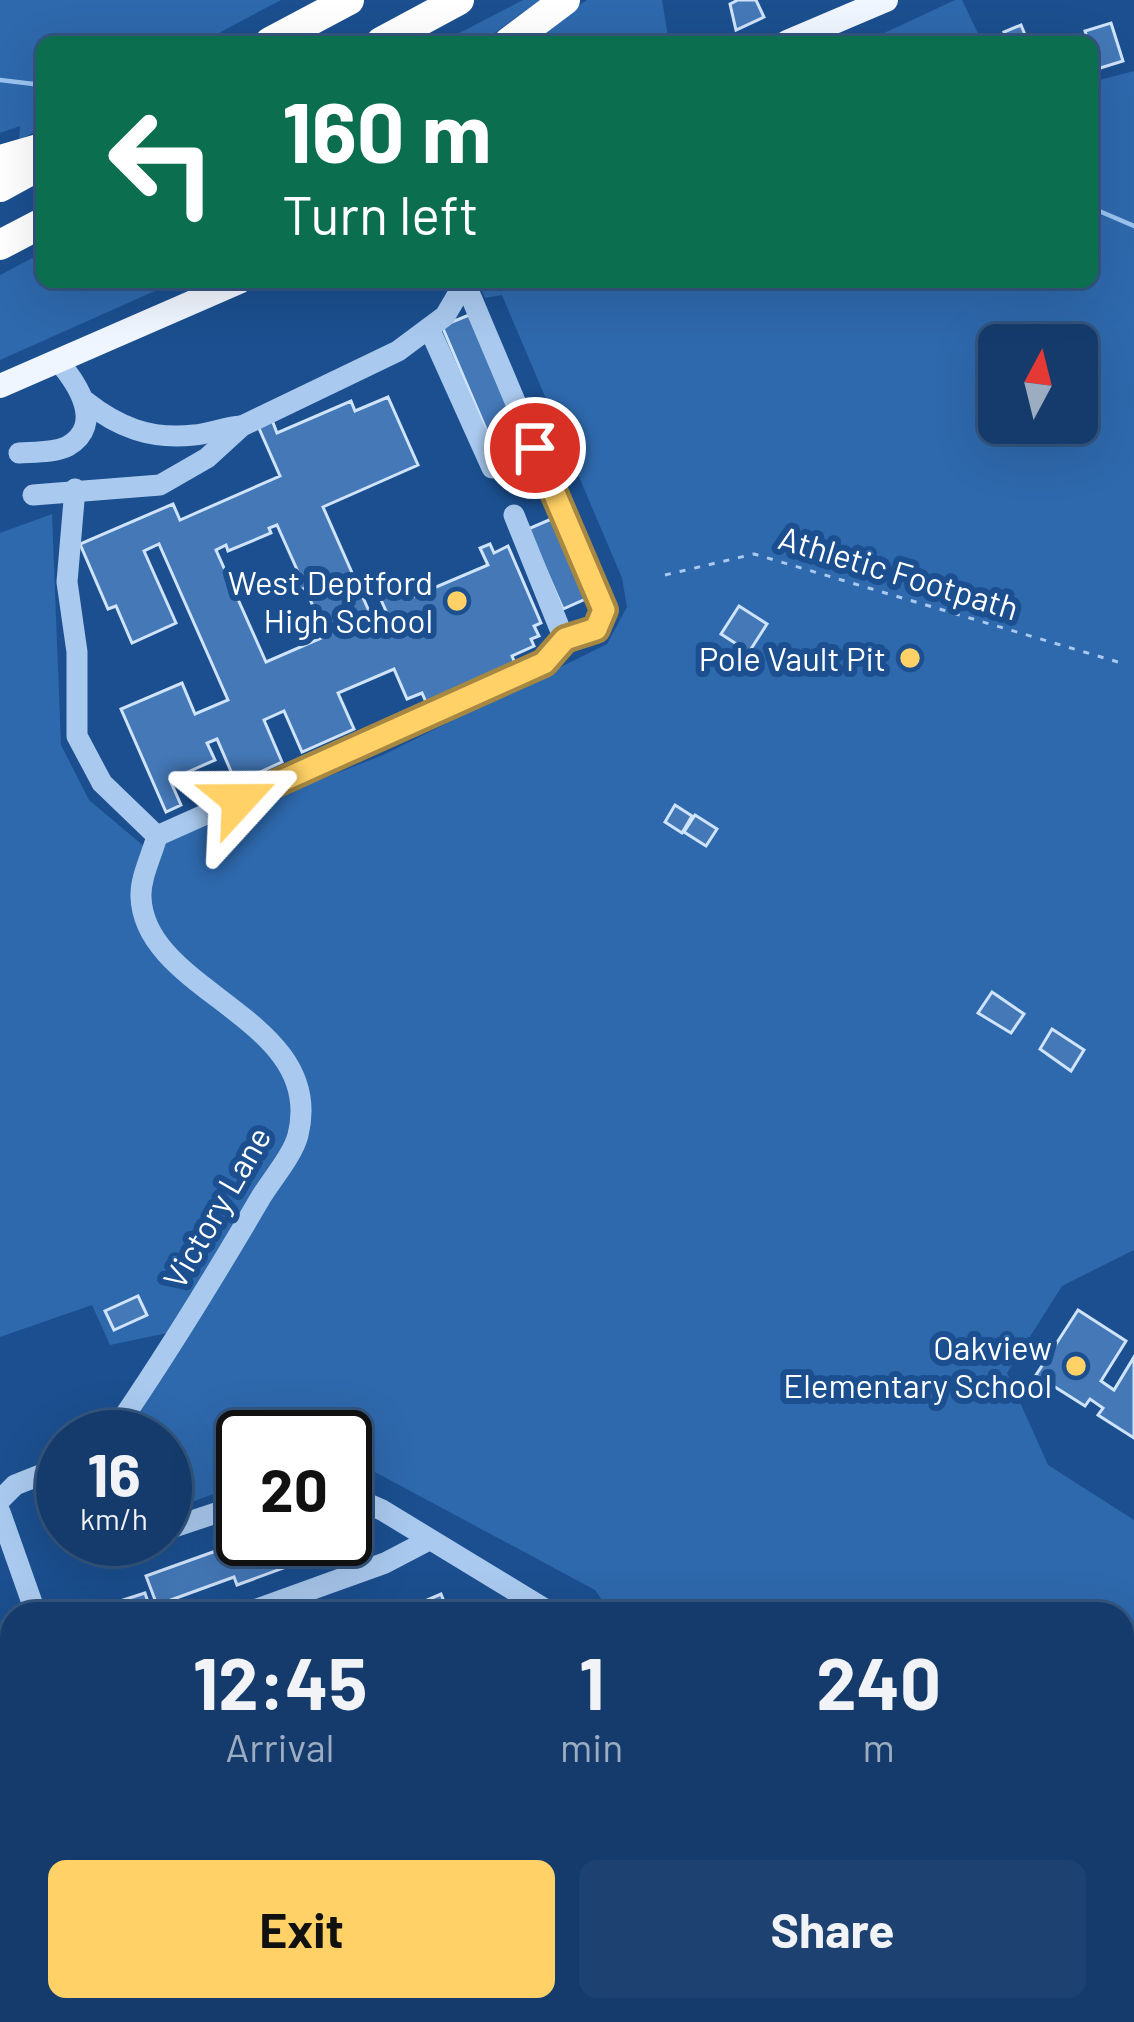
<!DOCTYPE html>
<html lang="en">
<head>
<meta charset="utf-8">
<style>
  body { margin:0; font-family:Barlow,sans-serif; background:#1d4271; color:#f1f3f6; height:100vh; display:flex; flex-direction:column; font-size:45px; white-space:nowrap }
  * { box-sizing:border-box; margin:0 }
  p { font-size:39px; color:#9dadc1 }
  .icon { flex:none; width:66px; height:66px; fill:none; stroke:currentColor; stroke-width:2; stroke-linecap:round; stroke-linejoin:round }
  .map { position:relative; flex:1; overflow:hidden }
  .panel { position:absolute; left:0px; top:1602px; width:1134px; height:420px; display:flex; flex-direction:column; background:#143b6b; border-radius:36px 36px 0 0; box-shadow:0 12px 48px #0002,0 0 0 3px #33557e }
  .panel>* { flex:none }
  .hud { position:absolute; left:36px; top:36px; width:1062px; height:252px; border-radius:18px; box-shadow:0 12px 48px #0002,0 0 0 3px #33557e; background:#0b6e4f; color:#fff; overflow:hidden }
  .needle { width:78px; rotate:7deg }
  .fabs { position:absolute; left:978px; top:324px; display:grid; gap:24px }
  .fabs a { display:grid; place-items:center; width:120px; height:120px; border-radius:18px; background:#143b6b; box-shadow:0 12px 48px #0002,0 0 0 3px #33557e; font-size:60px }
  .speed { position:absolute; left:36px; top:1410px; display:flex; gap:24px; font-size:60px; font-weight:700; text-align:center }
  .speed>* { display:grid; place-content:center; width:156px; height:156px; border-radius:50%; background:#143b6b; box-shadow:0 12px 48px #0002,0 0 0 3px #33557e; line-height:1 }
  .speed small { font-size:30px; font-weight:400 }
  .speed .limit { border:6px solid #111; border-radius:18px; background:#fff; color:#111 }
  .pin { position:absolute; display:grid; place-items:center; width:102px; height:102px; color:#fff; margin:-51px; border:6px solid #fff; border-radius:50%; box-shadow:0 3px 12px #0007 }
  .me { position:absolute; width:132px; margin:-66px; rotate:66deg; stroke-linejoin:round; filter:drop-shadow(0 0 9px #0008) }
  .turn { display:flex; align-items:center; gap:42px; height:252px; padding:0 48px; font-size:54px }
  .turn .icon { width:156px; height:156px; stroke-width:2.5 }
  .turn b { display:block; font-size:84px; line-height:102px }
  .eta { display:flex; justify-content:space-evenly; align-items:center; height:204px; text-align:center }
  .eta b { font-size:72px; font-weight:700; line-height:84px }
  .primary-button { display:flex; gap:24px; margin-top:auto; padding:24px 48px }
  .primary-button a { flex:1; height:138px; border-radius:18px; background:#ffd166; color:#111; font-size:48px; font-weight:700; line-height:138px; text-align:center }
  .primary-button a+a { background:#1d4271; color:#f1f3f6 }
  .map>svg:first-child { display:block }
</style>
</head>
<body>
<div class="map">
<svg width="1134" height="2022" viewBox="0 0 1134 2022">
  <rect width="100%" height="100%" fill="#1b4f8f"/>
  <g fill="#2e69ad" fill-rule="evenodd">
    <path d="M0,0H281L202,42H42V128L19,140L20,126L0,133Z"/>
    <path d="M523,0H540L482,42H442Z"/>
    <path d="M587,0H662L669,42H524Z"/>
    <path d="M955,0H962L982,42H865Z"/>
    <path d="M1134,71V1250L1062,1286L1007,1373L1048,1465L1134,1520V1817L1122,1834V1614H612L595,1590L345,1456V1437H243V1483L165,1512V1437H128L177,1331L110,1345L92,1305L0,1337V533L52,514L61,745L89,800L146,848L383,755L607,644L627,607L622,578L502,295L485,298L478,282H1092V82ZM999,345H1077V423H999Z"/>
    <path d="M42,253V282H175L0,360V275Z"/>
  </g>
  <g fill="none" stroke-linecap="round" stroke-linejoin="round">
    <g stroke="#9cc4f0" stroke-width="4.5">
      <path d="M0,80L42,85"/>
      <path d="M1092,208L1134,226"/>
    </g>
  </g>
  <g fill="#4478b7" stroke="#cfe3fa" stroke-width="3" fill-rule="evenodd">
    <path d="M738,0H756L764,17L736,30L730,4Z"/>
    <path d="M1111,23L1123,61L1097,69L1092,42H1088L1085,31Z"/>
    <path d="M1021,25L1028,42H998L1006,36L1004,32Z"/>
    <path d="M469,315L538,476L511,488L442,326Z"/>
    <path d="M388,397L418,465L323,507L380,636L394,629L378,593L408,580L415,596L488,565L480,548L490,544L494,553L508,546L541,623L534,626L539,636L531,639L534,646L512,656L515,663L426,702L422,693L407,699L394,669L338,693L354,729L302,752L284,711L264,720L282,762L236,783L217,739L207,743L215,760L170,780L181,805L166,812L121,709L182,683L195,714L228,700L159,544L144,551L176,623L132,643L116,606L108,609L80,544L173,504L180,520L280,476L258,426L272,420L277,433L351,401L355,411ZM277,525L299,574L295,576L297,583L288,587L291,594L305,588L326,636L266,662L216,550L226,545L228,551L271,533L269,528Z"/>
    <path d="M556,517L590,597L563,609L528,529Z"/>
    <path d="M739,606L767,624L749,652L721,634Z"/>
    <path d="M675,805L692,816L682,833L665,822Z"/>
    <path d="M695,815L717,829L706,846L684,832Z"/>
    <path d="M992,992L1024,1014L1011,1033L978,1013Z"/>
    <path d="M1052,1029L1084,1050L1071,1071L1040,1049Z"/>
    <path d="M138,1296L147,1315L114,1330L105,1311Z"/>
    <path d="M1078,1310L1126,1341L1101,1381L1114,1390L1134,1357V1438L1098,1415L1103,1408L1090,1399L1085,1406L1036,1375Z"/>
    <path d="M270,1539H323L327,1552L237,1585L234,1577L157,1605L146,1576L227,1547L230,1554Z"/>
    <path d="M145,1593L152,1614H121L117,1602Z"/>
    <path d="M441,1594L449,1614H395Z"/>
    <path d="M12,1703V1759L8,1761L0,1737V1724L5,1723L0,1707Z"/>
    <path d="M12,1782V1805L0,1809V1786Z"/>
    <path d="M12,1861V1893L6,1898L0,1890V1870Z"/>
    <path d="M43,2010H69L81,2015L80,2022H40Z"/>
    <path d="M422,2010H516L517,2015L494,2022H412L409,2014Z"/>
  </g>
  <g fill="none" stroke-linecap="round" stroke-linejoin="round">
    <path stroke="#a9c9ee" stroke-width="3" stroke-dasharray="6 9" stroke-linecap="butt" d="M665,575L754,554L1118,662"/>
    <g stroke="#a9c9ee" stroke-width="21">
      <path d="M466,285L603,610L596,629L564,639L514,515"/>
      <path d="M429,328L492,468"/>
      <path d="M85,401C118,427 150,440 194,435C210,434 224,427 241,426"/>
      <path d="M19,453C34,452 55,453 68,446C105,424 77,383 58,361"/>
      <path d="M75,489L67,582L77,652V736L102,783L157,836"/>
      <path d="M33,495L160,485L207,458L242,426L398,351L445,316L465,282"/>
      <path d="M157,836L544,663L564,639"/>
      <path d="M110,1437C164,1359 213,1279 261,1197C272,1179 293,1155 298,1135C327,1018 144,993 141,897C140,878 152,855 157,836"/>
      <path d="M345,1494L382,1510L553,1614"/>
      <path d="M0,1500L15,1485L63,1466"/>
      <path d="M0,1512L36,1614"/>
      <path d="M165,1530L243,1504"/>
      <path d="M108,1548L136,1539"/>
      <path d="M243,1614L385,1563L429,1540"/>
      <path d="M179,2010L183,2022"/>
      <path d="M551,2010L555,2022"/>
      <path d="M603,2010L607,2022"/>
      <path d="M0,2020L12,1982"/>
      <path d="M291,2022L317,2010"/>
      <path d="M727,2022L759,2010"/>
    </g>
    <g stroke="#f0f6ff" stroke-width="24">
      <path d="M787,42L886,0"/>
      <path d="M0,386L239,282"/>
    </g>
    <g stroke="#fff" stroke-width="30">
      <path d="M270,42L349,0"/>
      <path d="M381,42L459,0"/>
      <path d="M509,42L565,0"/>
      <path d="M0,160L42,148"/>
      <path d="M0,187L42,164"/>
      <path d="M0,245L42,223"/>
    </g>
  </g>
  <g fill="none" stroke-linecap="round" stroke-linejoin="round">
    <defs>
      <path id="route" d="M239,800L544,663L565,639L596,629L604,610L535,448"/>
    </defs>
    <use href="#route" stroke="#a68842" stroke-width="30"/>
    <use href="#route" stroke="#ffd166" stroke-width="21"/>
  </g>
  <g fill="#ffd166" stroke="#1b4f8f" stroke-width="4.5">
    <circle cx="457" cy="601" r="12"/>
    <circle cx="910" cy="658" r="12"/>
    <circle cx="1076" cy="1366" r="12"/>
  </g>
  <g text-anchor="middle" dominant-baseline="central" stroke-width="12" stroke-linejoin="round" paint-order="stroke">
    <g font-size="33" fill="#fff" stroke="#1b4f8f">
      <text transform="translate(899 572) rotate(17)">Athletic Footpath</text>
      <text transform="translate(216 1207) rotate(-60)">Victory Lane</text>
    </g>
    <g font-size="33" fill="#fff" stroke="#1b4f8f" text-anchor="end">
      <text x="433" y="582">West Deptford<tspan x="433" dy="38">High School</tspan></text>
      <text x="886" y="658">Pole Vault Pit</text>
      <text x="1052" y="1347">Oakview<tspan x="1052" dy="38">Elementary School</tspan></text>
    </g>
  </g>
</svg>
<div class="fabs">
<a><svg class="needle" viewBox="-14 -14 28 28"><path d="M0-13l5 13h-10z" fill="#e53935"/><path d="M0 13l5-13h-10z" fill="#9dadc1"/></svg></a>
</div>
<div class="speed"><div>16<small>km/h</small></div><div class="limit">20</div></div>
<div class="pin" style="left:535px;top:448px;background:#d93025"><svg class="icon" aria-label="arrive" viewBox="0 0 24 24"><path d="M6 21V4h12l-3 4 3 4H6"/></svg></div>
<svg class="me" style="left:239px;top:800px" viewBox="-20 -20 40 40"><path d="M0-17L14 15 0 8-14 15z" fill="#ffd166" stroke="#fff" stroke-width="4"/></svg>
<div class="hud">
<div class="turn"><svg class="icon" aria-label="left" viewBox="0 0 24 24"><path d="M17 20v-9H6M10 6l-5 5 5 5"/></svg><div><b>160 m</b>Turn left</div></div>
</div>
<section class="panel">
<div class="eta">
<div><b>12:45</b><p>Arrival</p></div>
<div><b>1</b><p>min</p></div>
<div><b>240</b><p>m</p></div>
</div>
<div class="primary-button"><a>Exit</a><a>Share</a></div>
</section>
</div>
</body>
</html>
